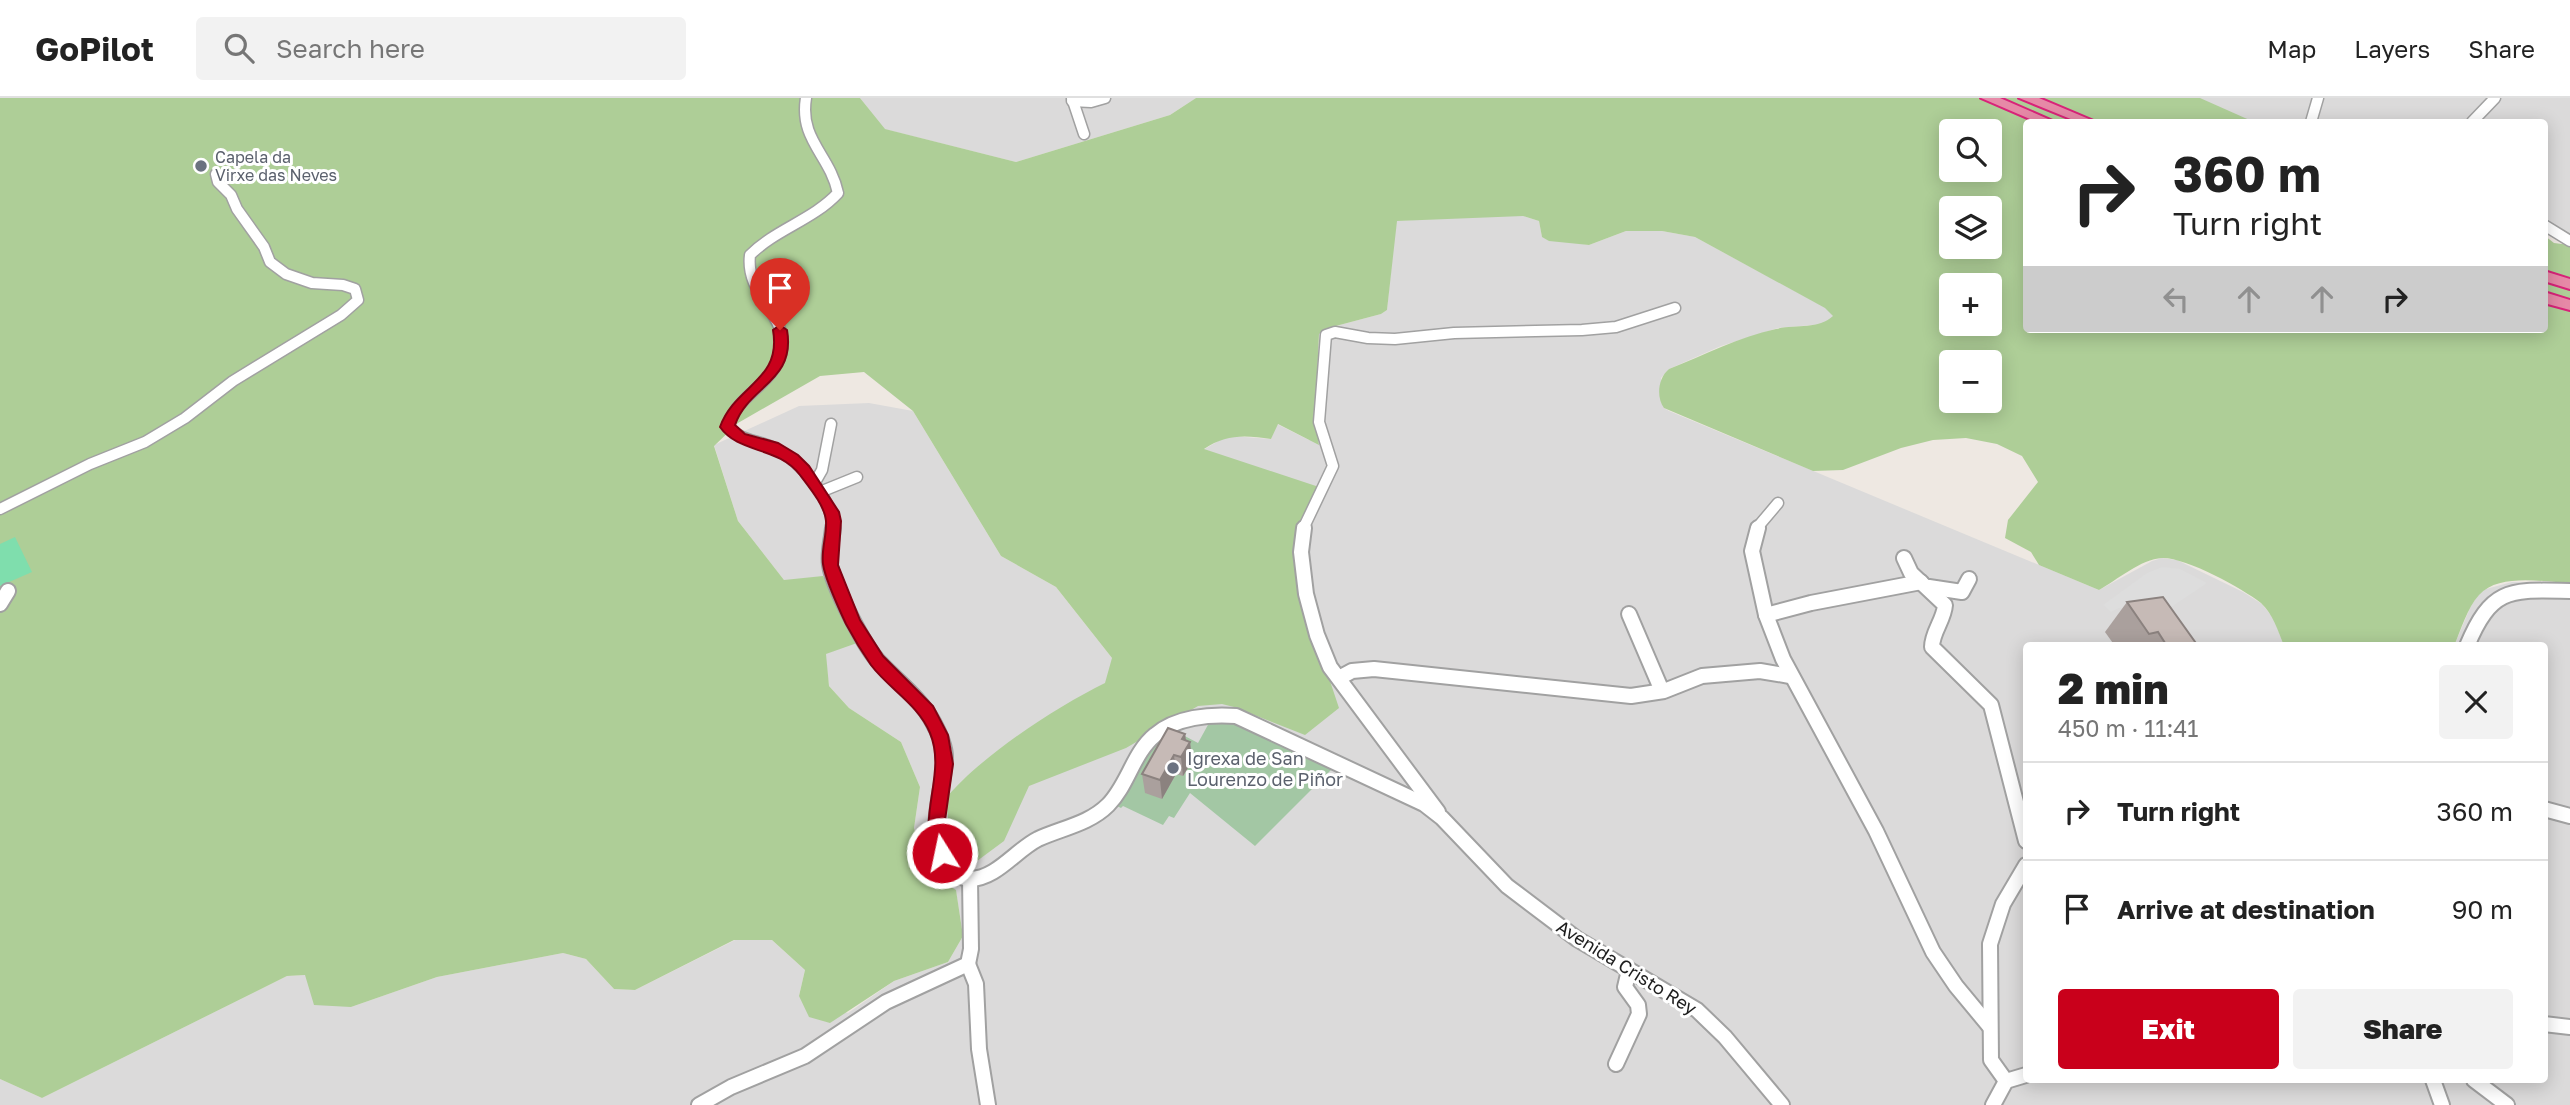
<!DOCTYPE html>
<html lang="en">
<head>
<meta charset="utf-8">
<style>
  body { margin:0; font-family:"Golos Text",sans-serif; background:#f2f2f2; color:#222; height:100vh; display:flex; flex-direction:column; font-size:26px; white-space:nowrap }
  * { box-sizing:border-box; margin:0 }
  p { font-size:23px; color:#767676 }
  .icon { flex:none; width:38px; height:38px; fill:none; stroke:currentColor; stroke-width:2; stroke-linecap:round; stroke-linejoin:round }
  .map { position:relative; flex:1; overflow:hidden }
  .sheet { position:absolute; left:2023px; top:544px; width:525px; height:441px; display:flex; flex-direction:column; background:#fff; border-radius:7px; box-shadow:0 4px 18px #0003 }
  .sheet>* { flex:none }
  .hud { position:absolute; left:2023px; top:21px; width:525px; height:214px; border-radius:7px; box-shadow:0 4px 18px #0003; background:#fff; color:#222; overflow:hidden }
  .fabs { position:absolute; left:1939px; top:21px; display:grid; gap:14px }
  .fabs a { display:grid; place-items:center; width:63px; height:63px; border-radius:7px; background:#fff; box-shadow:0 4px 18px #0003; font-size:35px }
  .pin { position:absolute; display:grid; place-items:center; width:60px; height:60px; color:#fff; margin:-72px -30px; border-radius:50% 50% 50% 0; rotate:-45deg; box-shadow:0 0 7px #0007 }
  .pin .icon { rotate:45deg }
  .me { position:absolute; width:77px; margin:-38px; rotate:350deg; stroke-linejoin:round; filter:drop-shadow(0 0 5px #0008) }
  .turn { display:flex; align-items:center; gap:24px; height:147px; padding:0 35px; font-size:32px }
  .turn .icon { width:91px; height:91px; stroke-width:2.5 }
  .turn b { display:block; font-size:49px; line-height:60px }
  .lanes { display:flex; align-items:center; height:66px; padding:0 35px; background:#0003; justify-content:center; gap:35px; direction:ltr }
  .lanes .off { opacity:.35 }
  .round { display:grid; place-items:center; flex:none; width:74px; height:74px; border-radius:7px; background:#f2f2f2 }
  .head { display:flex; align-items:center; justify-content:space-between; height:119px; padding:0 35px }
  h1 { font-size:42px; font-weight:800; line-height:52px }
  .action { display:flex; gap:14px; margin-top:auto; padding:14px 35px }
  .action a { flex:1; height:80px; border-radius:7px; background:#c9001b; color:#fff; font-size:28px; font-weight:800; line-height:80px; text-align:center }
  .action a+a { background:#f2f2f2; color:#222 }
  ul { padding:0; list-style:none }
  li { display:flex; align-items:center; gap:21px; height:98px; padding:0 35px; border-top:2px solid #e0e0e0 }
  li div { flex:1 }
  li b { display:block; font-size:26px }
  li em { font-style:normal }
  header { display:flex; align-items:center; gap:42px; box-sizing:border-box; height:98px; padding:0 35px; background:#fff; border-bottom:2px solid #e0e0e0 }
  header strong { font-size:33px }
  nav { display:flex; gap:38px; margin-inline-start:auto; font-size:24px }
  .search { width:490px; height:63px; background:#f2f2f2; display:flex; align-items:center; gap:18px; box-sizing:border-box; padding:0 24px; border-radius:7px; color:#767676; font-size:26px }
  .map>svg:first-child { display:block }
</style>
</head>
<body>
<header>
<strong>GoPilot</strong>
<div class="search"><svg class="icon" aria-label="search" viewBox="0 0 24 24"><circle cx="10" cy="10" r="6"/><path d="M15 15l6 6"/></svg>Search here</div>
<nav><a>Map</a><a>Layers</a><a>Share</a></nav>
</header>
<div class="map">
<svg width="2570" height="1007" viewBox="0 0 2570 1007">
  <rect width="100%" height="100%" fill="#eee8e2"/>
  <g fill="#dbdada">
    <path d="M860,0H1196L1170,17L1016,64L884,31Z"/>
    <path d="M2065,0H2570V144L2545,131L2544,24H2131Z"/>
    <path d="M1500,117L1523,118L1539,123L1542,139L1589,147L1626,133H1662L1695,139L1826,210L1834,218L1825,226L1778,230L1721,248L1669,271L1661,280L1664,310L1669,313L2099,492L2152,463L2162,460L2177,462L2243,494L2262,506L2274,521L2284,548H2026V982H2544V548H2454L2470,510L2477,498L2486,491L2512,484L2570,485V1007H0V981L42,1000L287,878L305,877L351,909L437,879L563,855L586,861L614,891L635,892L735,842H772L805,872L799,898L848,915L894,883L948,864L963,838L956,793L926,773L914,730L920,689L901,644L849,610L829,588L825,556L856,544L784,482L738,423L714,347L799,308L869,305L913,313L1001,458L1056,489L1112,560L1298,433L1301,421L1203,352L1220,342L1232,338L1271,341L1277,326L1309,342L1315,323L1319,236L1332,229L1381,216L1387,212L1396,123Z"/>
  </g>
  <path fill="#aece97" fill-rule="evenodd" d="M0,0H860L885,31L1016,64L1170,17L1196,0H2200L2254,24H2026V231H2544L2545,138L2554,145L2570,147V485C2543,484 2499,475 2479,497C2467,510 2461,532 2454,548H2284C2278,533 2273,516 2261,505C2242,490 2185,459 2162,460C2141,461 2117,482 2099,492L2039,467L2031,454L2005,440L2008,422L2038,384L2022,358L1997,346L1966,340L1933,342L1901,350L1843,372L1813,373L1664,310C1656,299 1658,280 1669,271C1705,257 1738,239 1776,231C1796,226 1818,232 1833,218L1825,210L1695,139L1662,133H1626L1589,147L1549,143L1542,139L1539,123L1523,118L1397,123L1387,212L1381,216L1332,229L1319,236L1315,323L1319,347L1278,326L1271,341C1245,337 1226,336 1204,351L1319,389L1301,421L1298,433L1326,571L1339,610L1305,637L1234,609L1222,606L1198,608L1126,650L1029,688L1004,743L977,763L951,751L946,700C981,658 1056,609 1105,585L1112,560L1056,489L1001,458L913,313L864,274L820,278L738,325L714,348L738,423L784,482L823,478L857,545L826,556L829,588L849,610L901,644L920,689L914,730L926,773L956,792L963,838L948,864L894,883L830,925L809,919L799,898L805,872L772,842H734L635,892L614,891L586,861L563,855L437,879L351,909L314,907L305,877L287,878L42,1000L0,981ZM1951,33H1990V72H1951ZM1951,110H1990V149H1951ZM1951,187H1990V226H1951ZM1951,264H1990V303H1951Z"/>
  <path fill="#a3c7a4" d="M1227,623L1332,671L1255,748L1190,695L1174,720L1169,718L1163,727L1123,708L1121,710L1115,707L1155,646L1159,641L1179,635L1198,645L1209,625Z"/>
  <path fill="#7fdead" d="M15,439L32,474L0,488V446Z"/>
  <path fill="#ddd" d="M2162,469L2180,471L2207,485L2173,508L2119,510L2111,514L2103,507L2147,475Z"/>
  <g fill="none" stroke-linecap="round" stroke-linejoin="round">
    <defs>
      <g id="minor-far1">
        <path d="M806,0C799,42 830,57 838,95C813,122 776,131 750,157C745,197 787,216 782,251C777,285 736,297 727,329C745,345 757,341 776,351C801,364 834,402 832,431"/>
        <path d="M1072,0L1084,36"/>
        <path d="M1072,3L1091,4L1105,0"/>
        <path d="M2311,24L2318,0"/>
        <path d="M2472,24L2495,0"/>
        <path d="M2544,127L2570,143"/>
        <path d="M814,386L822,372L831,326"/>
        <path d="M820,394L857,379"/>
        <path d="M0,411L90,366L145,344L185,320L233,283L341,217L358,202L355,191L343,187L312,185L286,176L270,164L264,149L237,111L231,97L218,84L216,76"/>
        <path d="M1303,431L1333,368L1319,324L1326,237L1335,234L1368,240L1395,241L1454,235L1582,232L1616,229L1675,210"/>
        <path d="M1756,431L1778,405"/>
      </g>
      <g id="minor">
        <path d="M833,430C832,441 828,455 830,467C833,488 865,550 880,565C898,584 921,601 933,624C939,635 945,647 945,659C944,694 924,736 948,767C954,774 961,781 970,781C996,781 1016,752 1038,741C1062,730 1089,726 1108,707C1128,687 1133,655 1155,637C1176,619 1210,616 1236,618L1424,706L1442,720L1507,788L1577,841L1697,912L1725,939L1782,1007"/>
        <path d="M1304,430L1301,454L1306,496L1317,537L1330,569L1438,714"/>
        <path d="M1758,430L1752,453L1766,517L1783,561L1876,733L1933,854L1956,888L1990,929"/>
        <path d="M1904,460L1911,475L1945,507C1944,522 1932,534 1932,549L1991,607L2026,743"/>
        <path d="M1929,489L1962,494L1969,481"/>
        <path d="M0,506L8,493"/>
        <path d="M1629,516L1662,593"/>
        <path d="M1766,517L1811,505L1921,484"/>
        <path d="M2467,548C2492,488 2511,492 2570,493"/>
        <path d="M1339,580L1352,573L1374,571L1631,598L1664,593L1702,578L1760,573L1790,578"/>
        <path d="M2544,711L2570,718"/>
        <path d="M968,866L976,886L979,951L988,1007"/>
        <path d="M2544,926L2570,929"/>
        <path d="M1616,966L1639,916L1638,907L1625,889L1629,872"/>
        <path d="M2433,982L2442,1007"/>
        <path d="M2474,982L2507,1007"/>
        <path d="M2006,983L1991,962L1990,846L2003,806L2026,767"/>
        <path d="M699,1007L731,989L805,958L886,904L968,866L971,851L970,781"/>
        <path d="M1993,1007L2006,983L2026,977"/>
      </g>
      <g id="highway">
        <path d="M1981,0H2000L2055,24H2037Z"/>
        <path d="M2019,0H2039L2096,24H2078Z"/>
        <path d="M2544,173L2570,181V191L2544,183Z"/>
        <path d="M2544,194L2570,202V212L2544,205Z"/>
      </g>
    </defs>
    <use href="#minor-far1" stroke="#a1a1a1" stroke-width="13"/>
    <use href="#minor" stroke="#a1a1a1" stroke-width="18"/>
    <use href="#highway" stroke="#d82379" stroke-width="4"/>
    <use href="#minor-far1" stroke="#fff" stroke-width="10"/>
    <use href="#minor" stroke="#fff" stroke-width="14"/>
    <use href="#highway" fill="#e689a7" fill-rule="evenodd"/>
  </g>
  <g fill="#aaa09d">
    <path d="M2127,504L2198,548H2115L2105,534Z"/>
    <path d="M1185,636L1186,643L1190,644L1192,663L1183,678L1176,676L1162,701L1145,695L1142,676Z"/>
  </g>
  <g fill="#8b827f">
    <path d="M1185,636L1187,650L1190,644L1192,663L1183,678L1181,659L1182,641Z"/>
    <path d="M1174,657L1176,676L1162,701L1160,682Z"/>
  </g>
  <g fill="#c6bab6" stroke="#8b827f" stroke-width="2">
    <path d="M2163,499L2198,548H2167L2158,534L2149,536L2127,504Z"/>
    <path d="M1168,630L1185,636L1182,641L1190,644L1181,659L1174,657L1160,682L1142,676Z"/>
  </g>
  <path fill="#c9001b" stroke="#830012" stroke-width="2" d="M780,227L787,232C796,284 748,288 735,327L745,336L778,345L798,357L809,368L839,414L841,423L838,467L860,522L883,558L933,608L948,637L953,666L945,722L951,755L948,760L942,763L935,760C916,719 947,676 930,635C918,606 889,591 871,567C862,554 853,539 846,526C839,511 825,481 823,466C821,452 827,437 826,423C825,408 809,389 800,377C778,348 739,356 720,329C735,287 782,283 773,232Z"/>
  <g fill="#6b7280" stroke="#fff" stroke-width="2.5">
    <circle cx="201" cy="68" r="7"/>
    <circle cx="1173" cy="670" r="7"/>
  </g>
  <g text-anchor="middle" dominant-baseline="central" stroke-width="6" stroke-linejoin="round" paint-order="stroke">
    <g font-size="16" fill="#5b616d" stroke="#fff" text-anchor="start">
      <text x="215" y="59">Capela da<tspan x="215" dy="18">Virxe das Neves</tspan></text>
    </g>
    <g font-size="18" fill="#5b616d" stroke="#fff" text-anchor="start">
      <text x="1187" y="660">Igrexa de San<tspan x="1187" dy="21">Lourenzo de Piñor</tspan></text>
    </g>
    <g font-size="18" fill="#1d1d1d" stroke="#fff">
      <text transform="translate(1627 869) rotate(32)">Avenida Cristo Rey</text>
    </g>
  </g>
</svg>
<div class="fabs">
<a><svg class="icon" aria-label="search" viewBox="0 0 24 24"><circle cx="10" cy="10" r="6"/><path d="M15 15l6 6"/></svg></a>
<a><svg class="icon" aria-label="layers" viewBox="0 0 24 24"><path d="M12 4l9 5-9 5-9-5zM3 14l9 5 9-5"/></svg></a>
<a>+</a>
<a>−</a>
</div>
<div class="pin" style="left:780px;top:232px;background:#d93025"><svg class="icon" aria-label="arrive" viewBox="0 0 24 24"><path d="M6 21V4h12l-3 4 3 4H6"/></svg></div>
<svg class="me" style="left:942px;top:755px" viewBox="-20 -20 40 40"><circle r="17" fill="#c9001b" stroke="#fff" stroke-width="3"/><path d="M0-11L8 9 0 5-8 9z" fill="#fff"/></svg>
<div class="hud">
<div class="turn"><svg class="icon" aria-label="right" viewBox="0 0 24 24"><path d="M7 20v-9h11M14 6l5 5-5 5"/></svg><div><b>360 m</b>Turn right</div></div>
<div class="lanes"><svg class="icon off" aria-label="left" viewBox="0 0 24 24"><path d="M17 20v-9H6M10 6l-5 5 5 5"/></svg><svg class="icon off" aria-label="ahead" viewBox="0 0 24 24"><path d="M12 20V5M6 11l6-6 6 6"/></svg><svg class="icon off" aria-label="ahead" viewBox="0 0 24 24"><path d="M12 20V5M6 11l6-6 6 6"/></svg><svg class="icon" aria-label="right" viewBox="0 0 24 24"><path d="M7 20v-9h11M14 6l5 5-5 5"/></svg></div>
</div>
<section class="sheet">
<div class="head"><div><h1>2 min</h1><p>450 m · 11:41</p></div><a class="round"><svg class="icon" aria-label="close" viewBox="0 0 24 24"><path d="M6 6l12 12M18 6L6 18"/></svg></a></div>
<ul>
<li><svg class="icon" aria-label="right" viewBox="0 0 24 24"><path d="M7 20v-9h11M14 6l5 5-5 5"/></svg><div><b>Turn right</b></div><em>360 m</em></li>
<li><svg class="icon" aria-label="arrive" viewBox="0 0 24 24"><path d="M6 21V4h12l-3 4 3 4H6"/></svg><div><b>Arrive at destination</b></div><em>90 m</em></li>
</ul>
<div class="action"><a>Exit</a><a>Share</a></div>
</section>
</div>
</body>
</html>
